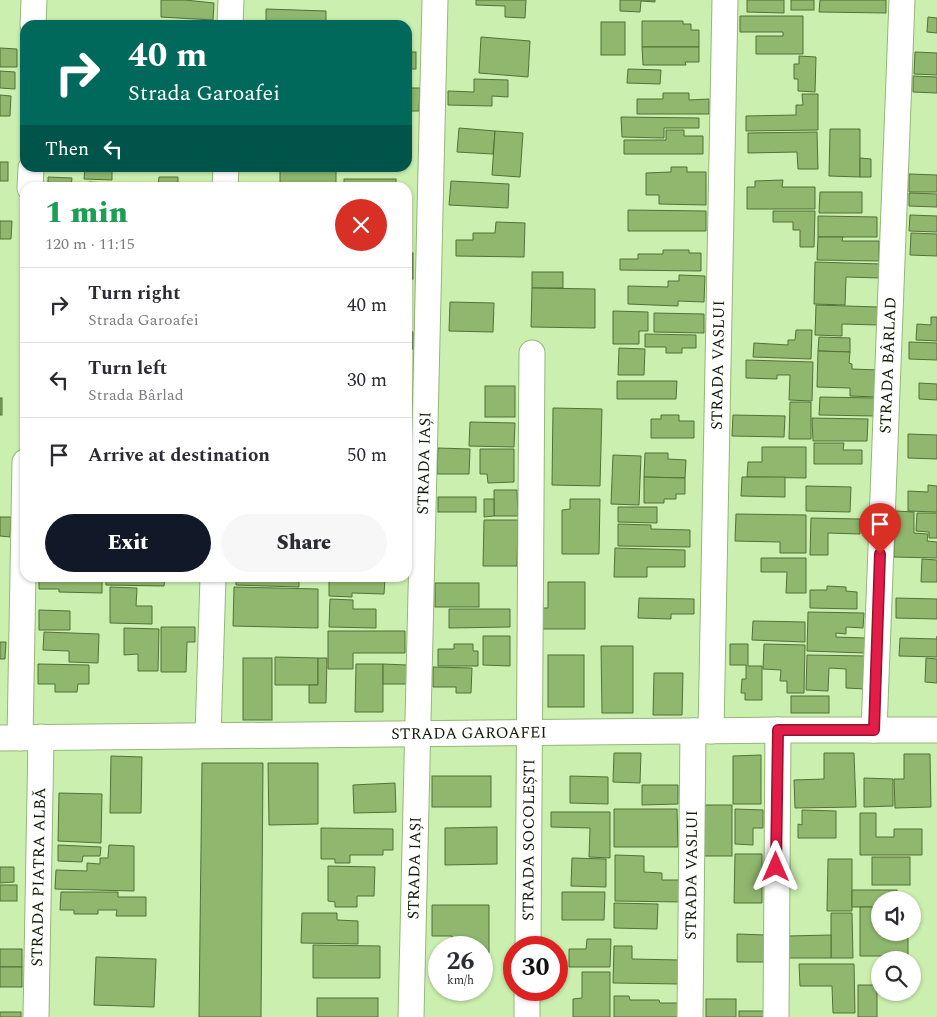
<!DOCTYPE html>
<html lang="en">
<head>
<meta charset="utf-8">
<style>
  body { margin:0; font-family:Spectral,serif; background:#f7f7f7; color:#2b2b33; height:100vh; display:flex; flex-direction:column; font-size:19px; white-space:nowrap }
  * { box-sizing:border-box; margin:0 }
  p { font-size:16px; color:#7c7c81 }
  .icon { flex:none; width:28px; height:28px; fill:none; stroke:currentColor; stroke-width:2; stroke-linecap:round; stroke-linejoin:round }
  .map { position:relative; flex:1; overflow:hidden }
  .panel { position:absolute; left:20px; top:182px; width:392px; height:400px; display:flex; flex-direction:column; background:#fff; border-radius:15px; box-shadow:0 1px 4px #0004 }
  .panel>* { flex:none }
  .guide { position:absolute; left:20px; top:20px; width:392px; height:152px; border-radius:15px; box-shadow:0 1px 4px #0004; background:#00695c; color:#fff; overflow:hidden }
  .controls { position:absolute; left:871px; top:891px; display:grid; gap:10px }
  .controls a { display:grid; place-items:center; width:50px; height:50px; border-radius:50%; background:#fff; box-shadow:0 1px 4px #0004; font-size:25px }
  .speed { position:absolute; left:428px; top:936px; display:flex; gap:10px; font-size:25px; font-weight:700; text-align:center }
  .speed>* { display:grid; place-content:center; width:65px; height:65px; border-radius:50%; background:#fff; box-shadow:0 1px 4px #0004; line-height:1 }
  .speed small { font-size:12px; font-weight:400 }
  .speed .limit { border:8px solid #d22; background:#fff; color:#111 }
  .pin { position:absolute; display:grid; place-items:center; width:42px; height:42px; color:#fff; margin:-51px -21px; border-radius:50% 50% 50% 0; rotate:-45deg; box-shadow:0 0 5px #0007 }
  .pin .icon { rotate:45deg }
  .me { position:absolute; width:55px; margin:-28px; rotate:0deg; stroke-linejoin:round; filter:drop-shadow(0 0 4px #0008) }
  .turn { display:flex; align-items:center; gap:18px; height:105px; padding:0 25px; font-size:22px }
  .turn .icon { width:65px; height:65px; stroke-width:2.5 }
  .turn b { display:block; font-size:35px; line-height:42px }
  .then { display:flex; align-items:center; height:48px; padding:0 25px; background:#0003; gap:10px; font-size:19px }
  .round { display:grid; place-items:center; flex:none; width:52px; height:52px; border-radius:26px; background:#f7f7f7 }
  .summary { display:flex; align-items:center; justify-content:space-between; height:85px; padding:0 25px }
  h1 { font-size:30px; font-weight:800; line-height:38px; color:#1e9e55 }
  .button { display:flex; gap:10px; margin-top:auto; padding:10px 25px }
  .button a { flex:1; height:58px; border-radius:30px; background:#111827; color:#fff; font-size:20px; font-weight:800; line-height:58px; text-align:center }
  .button a+a { background:#f7f7f7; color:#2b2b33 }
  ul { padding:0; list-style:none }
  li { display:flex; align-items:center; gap:15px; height:75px; padding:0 25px; border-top:1px solid #e1e1e2 }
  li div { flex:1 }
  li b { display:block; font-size:19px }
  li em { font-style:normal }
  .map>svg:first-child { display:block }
</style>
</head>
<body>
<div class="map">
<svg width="937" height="1017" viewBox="0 0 937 1017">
  <rect width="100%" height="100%" fill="#cbefaf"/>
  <g fill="#8fb76e" stroke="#527137">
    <path d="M161,0H185L214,3L213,20L161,17Z"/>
    <path d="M476,0H526L525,18L505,17V6L476,5Z"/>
    <path d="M620,0H655V2L641,1L640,12L620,11Z"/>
    <path d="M747,0H784V13L747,12Z"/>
    <rect x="791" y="0" width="23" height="10"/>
    <path d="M820,0H886V13L819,12Z"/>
    <path d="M266,9L326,11V25H266Z"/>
    <path d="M740,16H803V54H756V36H783V32H740Z"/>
    <path d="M928,17L937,18V33L927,32Z"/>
    <path d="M642,21H683V24H691V30H699V47H642Z"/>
    <rect x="601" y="22" width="24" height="33"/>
    <path d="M481,37L530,41L528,77L479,73Z"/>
    <path d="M642,47H699V62H685L686,65H643Z"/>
    <path d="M0,48L17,49V67H0Z"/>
    <rect x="408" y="52" width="8" height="17"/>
    <path d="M915,52L937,53V75L914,74Z"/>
    <path d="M799,56L816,57L815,92L798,91V79H794V64H799Z"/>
    <path d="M628,69L661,70L660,84L627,83Z"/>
    <path d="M0,71L15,72V89L0,88Z"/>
    <path d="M913,76L937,77V93L913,92Z"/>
    <path d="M474,79L508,80V97L492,96V106L448,105V91L474,92Z"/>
    <path d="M408,88H420L419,111H408Z"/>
    <path d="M663,93H689V100L709,99V114H637V99H663Z"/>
    <path d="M802,94H818V130L746,131V116L796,115V105H803Z"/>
    <path d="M0,95L11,96L10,116H0Z"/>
    <path d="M621,117L699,118V128H664V138L622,137Z"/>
    <path d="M459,128L495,131L493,154L457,152Z"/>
    <path d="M830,129H860V177L829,176Z"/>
    <path d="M666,130H684V136H703V154H624V140H666Z"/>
    <path d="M495,131L523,133L520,177L492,175Z"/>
    <path d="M817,132L818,169H798L797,152L748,153V133Z"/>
    <path d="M860,158L871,159V177H860Z"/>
    <rect x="0" y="162" width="8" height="19"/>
    <path d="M671,167H687V172H706V205L659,204V195H646V173L671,172Z"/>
    <path d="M85,168H112V180L84,179Z"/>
    <rect x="280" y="168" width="56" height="20"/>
    <path d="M909,174L937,175V192H909Z"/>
    <path d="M48,177L72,178L71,188H48Z"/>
    <path d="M159,177H178V185H191V188H127V186H158Z"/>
    <rect x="344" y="179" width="52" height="9"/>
    <path d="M783,180L782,187H815V209H747V187H755V181Z"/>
    <path d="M451,181L509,184L508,208L449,205Z"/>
    <path d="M89,182L109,183V188H89Z"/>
    <path d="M820,192H862V213H819Z"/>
    <path d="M909,193L937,194V207L909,206Z"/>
    <path d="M628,210L706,211V231H628Z"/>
    <path d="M773,211H815L814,247H800V230H793V222H773Z"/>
    <path d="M910,215L937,216V232L909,231Z"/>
    <path d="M818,216L877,217V237H818Z"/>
    <path d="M0,221H12L11,239H0Z"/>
    <path d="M496,222L525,223L524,257L456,256V240H473V233H495Z"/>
    <path d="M911,233L937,234V256L910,255Z"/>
    <path d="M818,237H843L842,241H879V261L817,260Z"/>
    <path d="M663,250H689V253H701V271L620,270V259H638V254H663Z"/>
    <rect x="408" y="253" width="5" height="26"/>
    <path d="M815,262L881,264L880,278L846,277L845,305L814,304Z"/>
    <rect x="532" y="272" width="31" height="16"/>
    <path d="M679,275L705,276L704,302L678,301V306L628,304V286L668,287V281H679Z"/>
    <path d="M532,288L595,289V328L531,327Z"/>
    <path d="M450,302L494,303L493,332L449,331Z"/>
    <path d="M816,305L878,307V325L842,324V336L815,335Z"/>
    <path d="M613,311L648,312V331H639V344H613Z"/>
    <path d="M654,313L704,314V333L654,332Z"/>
    <path d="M931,317H937V341L916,340L917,324L931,325Z"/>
    <path d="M796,330H812L811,359L753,357L754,343L788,345V340H795Z"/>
    <path d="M408,332H413V349L408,348Z"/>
    <path d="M645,334L696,335V348H682V353H666V347H645Z"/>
    <path d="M819,337L850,338V352L818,351Z"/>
    <path d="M909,342L937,343V360L909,359Z"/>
    <path d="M619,348L645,349L644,375H618Z"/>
    <path d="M818,351L850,352L849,363L852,364V369L879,370L878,397L850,396V388L817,387Z"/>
    <path d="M746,360L813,362L812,401L789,400L790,375H777V379L746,378Z"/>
    <path d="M617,381H677L676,399H617Z"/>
    <path d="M919,383L937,384V400L919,399Z"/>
    <rect x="485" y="386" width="30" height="31"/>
    <path d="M820,397L875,398V416L819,415Z"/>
    <rect x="0" y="398" width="2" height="17"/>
    <path d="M790,402H811V439H789Z"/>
    <path d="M553,408L602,409L600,486L552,485Z"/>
    <path d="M661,415H679V421H694V438H651V419H661Z"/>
    <path d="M733,415L785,416L784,437L732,436Z"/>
    <path d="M812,418L868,419L867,441H813Z"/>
    <path d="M470,422L515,423L514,447L469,446Z"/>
    <path d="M908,434L937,435V459L908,458Z"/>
    <path d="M814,443H844L843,450H862V464H814Z"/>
    <path d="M762,447H806V478L747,477L748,462H762Z"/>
    <path d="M438,448L470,449L469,474H437Z"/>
    <path d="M480,449H514V482L488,483L487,474H480Z"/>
    <path d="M645,453H668V459L686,460L685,478L644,477Z"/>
    <path d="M613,455L641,456L639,505L611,504Z"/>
    <path d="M644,477L685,478V494H676V499H664V503H644Z"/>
    <path d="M742,477H785V497L741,496Z"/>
    <path d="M928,485L937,486V512L908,511V491L928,492Z"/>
    <path d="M806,486L851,487L850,512L806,511Z"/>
    <path d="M494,490H517L518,516H494Z"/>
    <rect x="438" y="497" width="38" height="15"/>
    <path d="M484,499H494V516L484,517Z"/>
    <path d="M570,499H600L599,554H562V510L570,509Z"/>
    <path d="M618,507H657V523L618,522Z"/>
    <path d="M896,511L914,512V533L928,534L927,541L937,542V558L894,557Z"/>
    <path d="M917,513H937V538H929V532L916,531Z"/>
    <path d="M736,514L806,515V553H780V542L735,541Z"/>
    <path d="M0,517H11L10,537L0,536Z"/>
    <path d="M408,518H410L409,540H408Z"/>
    <path d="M811,518L860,519V534L828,533V555H810Z"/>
    <path d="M484,520H518L517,566H483Z"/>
    <path d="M618,524L651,525V529L690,530V547L618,546Z"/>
    <path d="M615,548L685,550V567H647V577H614Z"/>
    <path d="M761,558H806V593H786L787,572H761Z"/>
    <path d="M922,559L937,560V582H921Z"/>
    <path d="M39,578H102V593L59,592V589H39Z"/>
    <path d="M106,578H165L164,586L106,585Z"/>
    <path d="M236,578H299V587L236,585Z"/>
    <path d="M329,578H385L384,594L352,593V597L329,596Z"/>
    <path d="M548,582H585V629H539V608H548Z"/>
    <rect x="435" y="583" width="44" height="24"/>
    <path d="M827,586L846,587V591L857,592V609L810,608V590H827Z"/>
    <path d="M110,587L137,588L136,606H152V624L110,623Z"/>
    <path d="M234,587L318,589V628L233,626Z"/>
    <path d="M639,598L694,599V614H671V619L638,618Z"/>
    <path d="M896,598L937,599V619L896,618Z"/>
    <path d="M330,599L353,600V609H376V628L329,627Z"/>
    <path d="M449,609H510V627L449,628Z"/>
    <path d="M39,610L70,611V630H39Z"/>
    <path d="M808,612L864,613L863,628L846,627V634L836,633V637L866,638V653L807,651Z"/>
    <path d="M753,621L805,622V642L752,640Z"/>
    <path d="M161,627H195V642H187L186,672H161Z"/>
    <path d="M124,628L159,629L158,671H138V654L124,655Z"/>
    <path d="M328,631H405V653H353V669H328Z"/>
    <path d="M44,632L99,634L98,663L69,662V651L43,650Z"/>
    <path d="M483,636H510V666L483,665Z"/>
    <path d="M937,636V657L899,656L900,638L937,639Z"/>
    <path d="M0,642H6L5,659H0Z"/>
    <path d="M454,644H473V651H478V666H438V649H454Z"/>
    <path d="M730,644H748V666H762V700H745V693H741L742,679H746V665H730Z"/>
    <path d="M764,644L805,645L804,693H787V681H780L781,670L763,669Z"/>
    <path d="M601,646H633V713H602Z"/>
    <rect x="548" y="655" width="36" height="52"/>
    <path d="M807,655L866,656L865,689L846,688V669L829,668L828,691L806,690Z"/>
    <path d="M275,657L318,658V685H275Z"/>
    <rect x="243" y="658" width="29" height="62"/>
    <path d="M318,658H327L326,703H309V685H318Z"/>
    <path d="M926,658L937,659V683L925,682Z"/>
    <path d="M38,664L89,665V684H78L77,692H55V684H38Z"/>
    <path d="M356,664H383V712H355Z"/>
    <path d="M383,664L407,665V684H383Z"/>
    <path d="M433,667L472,668L471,693H456V687H433Z"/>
    <path d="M654,673H683L682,715H653Z"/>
    <rect x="791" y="696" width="38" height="17"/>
    <path d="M614,753H641L640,783L613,782Z"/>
    <path d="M824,753H854L856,807L795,808L794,780L824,779Z"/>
    <path d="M904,754H930L931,807L895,808L894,779H904Z"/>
    <path d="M761,755V804H733V756Z"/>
    <path d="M111,756L142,757L141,813H110Z"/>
    <path d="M202,763H263L261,1017H199Z"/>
    <path d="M268,763H318V824L269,825Z"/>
    <rect x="432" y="776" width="59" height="31"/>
    <path d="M570,776L608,777V804L570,803Z"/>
    <path d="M864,778L893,779V806L864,807Z"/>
    <path d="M395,783L396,812L354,813L353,785Z"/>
    <path d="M642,785H678V804L642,805Z"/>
    <path d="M59,793L102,794L101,843L58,841Z"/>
    <rect x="704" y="805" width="28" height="51"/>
    <path d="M614,809H677L678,847H614Z"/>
    <path d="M735,809L763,810V828H753V845L735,844Z"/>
    <path d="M802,810L836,811V838H798V824L802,825Z"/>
    <path d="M551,812H610V858L589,857L590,828L551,827Z"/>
    <path d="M860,813H876V837H894V829H922V855H860Z"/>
    <path d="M497,827V864L445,865V828Z"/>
    <path d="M321,828L393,829V850H383V855H350V863H335V859H321Z"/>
    <path d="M58,845L101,847L100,856H83L82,862L58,861Z"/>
    <path d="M109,845L134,846V891L55,889L56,870L87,871V863L100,864V858H108Z"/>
    <path d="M735,854H762V903H734Z"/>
    <path d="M615,855L644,856V872L662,873V880H683V902L615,901Z"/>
    <rect x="872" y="857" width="38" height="28"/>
    <path d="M572,858L606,859V887L571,886Z"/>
    <path d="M828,859H852V911H827Z"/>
    <path d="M328,866L375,867L374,896H357V907H335V902L328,901Z"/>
    <path d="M0,867H14V882L0,883Z"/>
    <rect x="0" y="885" width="17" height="16"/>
    <path d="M852,890H897V900H880V907H852Z"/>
    <path d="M61,892H118V897H146V916H116L117,910H98V914H74V910H60Z"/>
    <path d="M562,892H605L604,920H562Z"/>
    <path d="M614,903L658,904L657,929L614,928Z"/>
    <path d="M432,905H489V953H481V948H452V936H432Z"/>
    <path d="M860,907H880V932H908V956H860Z"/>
    <path d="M302,913H337V920L358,921V944L301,943Z"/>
    <path d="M831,913H852L853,958H831Z"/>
    <path d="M737,934L765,935V962H737Z"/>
    <path d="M831,935V958H788V936Z"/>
    <path d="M587,939H611L610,967H569V949H586Z"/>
    <path d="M313,945L380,946V978H313Z"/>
    <path d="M614,946H632V959L680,960V984L613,983Z"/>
    <rect x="0" y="949" width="22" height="18"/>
    <path d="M96,957L156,959L154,1007L94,1005Z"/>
    <path d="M799,964H854L855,1013H833L832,986H800Z"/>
    <rect x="0" y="967" width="22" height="20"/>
    <path d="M582,972H610V1017H573V999L582,998Z"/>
    <rect x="858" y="985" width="19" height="32"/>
    <path d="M614,996H629L630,1000H659L660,1003H680V1017H614Z"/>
    <rect x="317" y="998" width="61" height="19"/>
    <rect x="706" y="999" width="30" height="18"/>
    <rect x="739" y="1011" width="27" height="6"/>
    <rect x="0" y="1012" width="21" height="5"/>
  </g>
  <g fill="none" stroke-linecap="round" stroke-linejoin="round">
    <defs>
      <g id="minor">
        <path d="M33,25L34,0"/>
        <path d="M230,25L231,0"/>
        <path d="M30,188L31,168"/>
        <path d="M225,188L226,168"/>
        <path id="s1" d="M874,730L902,0"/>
        <path id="s2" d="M711,731L725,0"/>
        <path d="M208,735L213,578"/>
        <path id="s3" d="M0,738L778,730H937"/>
        <path d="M20,738L25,462"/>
        <path id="s4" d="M528,948L532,353"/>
        <path id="s5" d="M36,1017L41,737"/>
        <path id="s6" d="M411,1017L435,0"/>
        <path d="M527,1017V990"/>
        <path id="s7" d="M690,1017L693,731"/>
        <path d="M776,1017L778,730"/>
      </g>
    </defs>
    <use href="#minor" stroke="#95b779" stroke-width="27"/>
    <use href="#minor" stroke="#fff" stroke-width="25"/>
  </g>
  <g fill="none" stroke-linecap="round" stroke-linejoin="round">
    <defs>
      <path id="route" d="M776,867L778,730H874L880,554"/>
    </defs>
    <use href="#route" stroke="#92132f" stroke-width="12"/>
    <use href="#route" stroke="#e11d48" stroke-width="9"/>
  </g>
  <g text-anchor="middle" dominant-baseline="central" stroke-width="4" stroke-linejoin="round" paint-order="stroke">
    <g font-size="16" fill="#101c05" stroke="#cbefaf">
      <text stroke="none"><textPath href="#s2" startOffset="366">STRADA VASLUI</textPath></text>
      <text stroke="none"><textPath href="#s1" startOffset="365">STRADA BÂRLAD</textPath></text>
      <text stroke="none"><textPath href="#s6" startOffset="554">STRADA IAȘI</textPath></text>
      <text stroke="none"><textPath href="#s3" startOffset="469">STRADA GAROAFEI</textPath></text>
      <text stroke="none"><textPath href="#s4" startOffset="108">STRADA SOCOLEȘTI</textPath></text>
      <text stroke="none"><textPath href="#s6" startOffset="149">STRADA IAȘI</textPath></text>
      <text stroke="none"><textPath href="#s7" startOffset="142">STRADA VASLUI</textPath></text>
      <text stroke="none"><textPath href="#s5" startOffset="140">STRADA PIATRA ALBĂ</textPath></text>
    </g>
  </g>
</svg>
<div class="controls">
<a><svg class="icon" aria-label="sound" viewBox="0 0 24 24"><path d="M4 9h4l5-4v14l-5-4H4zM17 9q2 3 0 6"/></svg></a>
<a><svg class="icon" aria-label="search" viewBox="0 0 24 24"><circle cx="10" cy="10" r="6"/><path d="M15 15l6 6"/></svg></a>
</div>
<div class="speed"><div>26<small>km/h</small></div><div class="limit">30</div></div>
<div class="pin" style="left:880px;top:554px;background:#d93025"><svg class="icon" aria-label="arrive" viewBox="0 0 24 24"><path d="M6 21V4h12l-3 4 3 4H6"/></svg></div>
<svg class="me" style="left:776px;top:867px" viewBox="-20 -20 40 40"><path d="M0-17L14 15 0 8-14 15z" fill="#e11d48" stroke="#fff" stroke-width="4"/></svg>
<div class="guide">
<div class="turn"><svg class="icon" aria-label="right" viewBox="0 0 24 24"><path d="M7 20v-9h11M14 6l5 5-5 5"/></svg><div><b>40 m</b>Strada Garoafei</div></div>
<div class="then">Then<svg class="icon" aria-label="left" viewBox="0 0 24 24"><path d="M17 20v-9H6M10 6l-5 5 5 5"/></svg></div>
</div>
<section class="panel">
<div class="summary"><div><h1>1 min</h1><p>120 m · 11:15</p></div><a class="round" style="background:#d93025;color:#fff"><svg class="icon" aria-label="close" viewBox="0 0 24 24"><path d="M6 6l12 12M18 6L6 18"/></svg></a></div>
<ul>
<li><svg class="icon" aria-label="right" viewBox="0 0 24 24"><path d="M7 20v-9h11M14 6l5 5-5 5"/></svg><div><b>Turn right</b><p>Strada Garoafei</p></div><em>40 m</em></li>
<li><svg class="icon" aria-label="left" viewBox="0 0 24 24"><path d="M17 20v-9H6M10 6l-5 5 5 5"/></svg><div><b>Turn left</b><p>Strada Bârlad</p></div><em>30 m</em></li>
<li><svg class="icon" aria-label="arrive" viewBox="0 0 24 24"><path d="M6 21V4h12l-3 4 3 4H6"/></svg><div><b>Arrive at destination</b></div><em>50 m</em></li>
</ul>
<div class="button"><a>Exit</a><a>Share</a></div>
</section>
</div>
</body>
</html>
